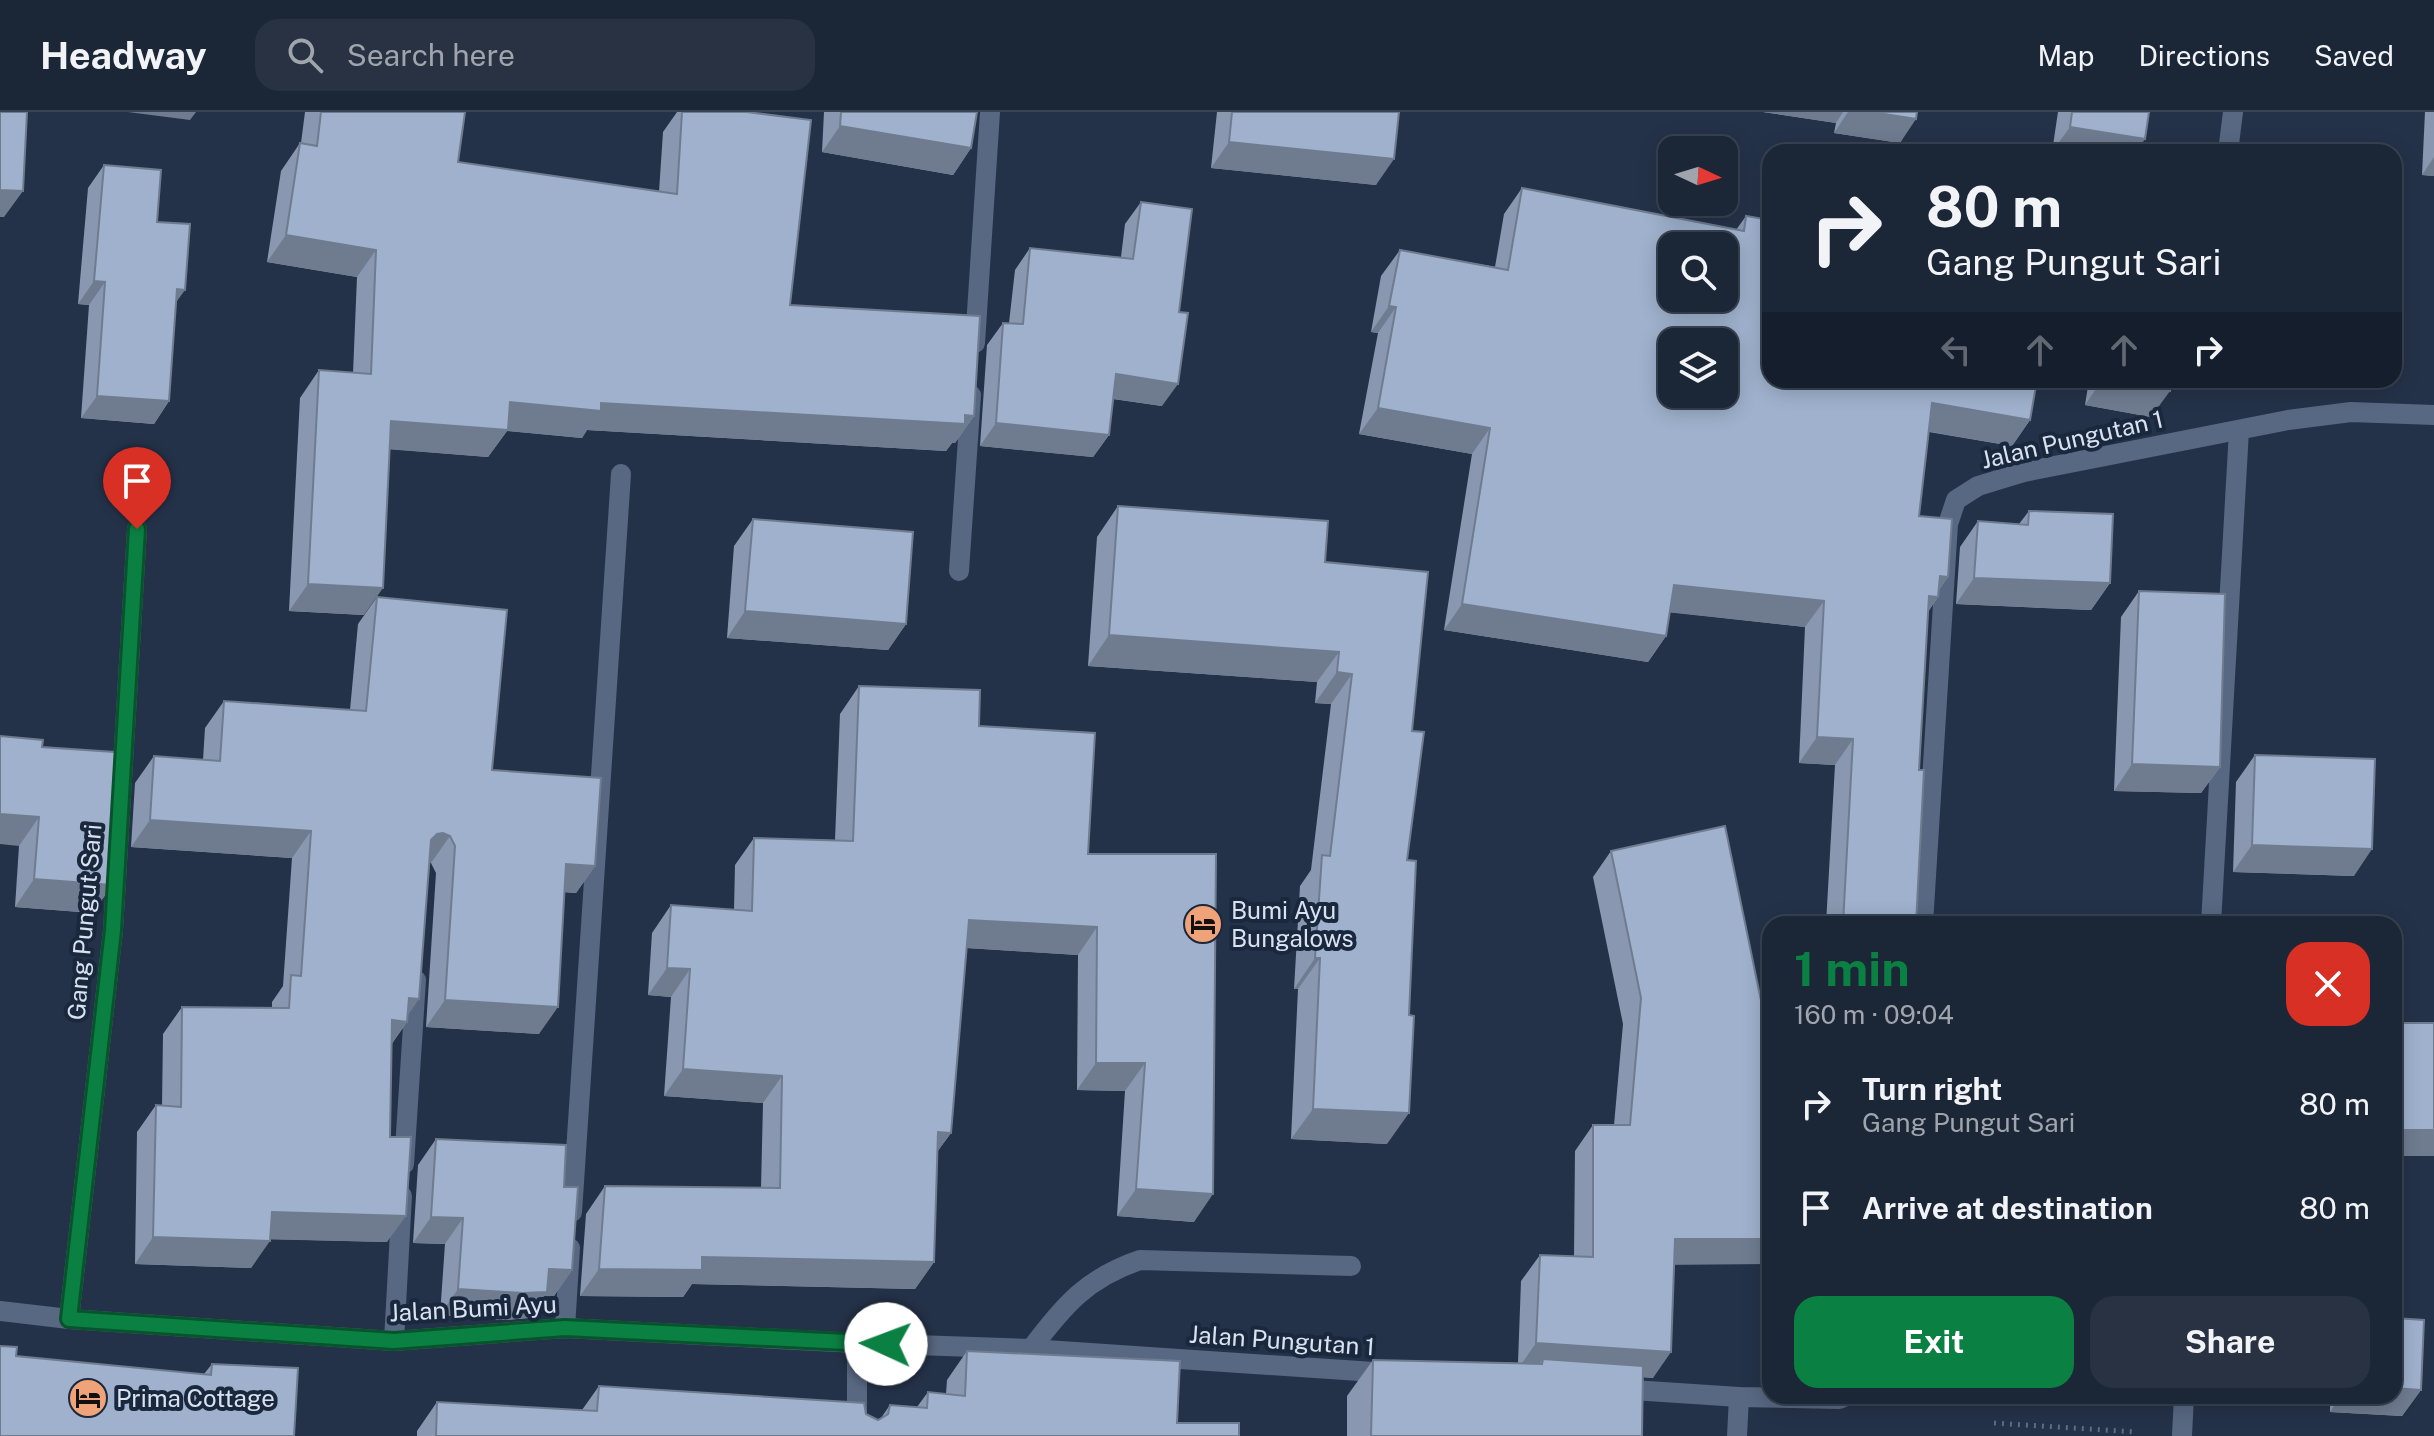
<!DOCTYPE html>
<html lang="en">
<head>
<meta charset="utf-8">
<style>
  body { margin:0; font-family:"Public Sans",sans-serif; background:#283242; color:#f1f3f6; height:100vh; display:flex; flex-direction:column; font-size:30px; white-space:nowrap }
  * { box-sizing:border-box; margin:0 }
  p { font-size:26px; color:#a0a5ad }
  .icon { flex:none; width:44px; height:44px; fill:none; stroke:currentColor; stroke-width:2; stroke-linecap:round; stroke-linejoin:round }
  .map { position:relative; flex:1; overflow:hidden }
  .details { position:absolute; left:1762px; top:804px; width:640px; height:488px; display:flex; flex-direction:column; background:#1b2637; border-radius:24px; box-shadow:0 4px 20px #0003,0 0 0 2px #394352 }
  .details>* { flex:none }
  .banner { position:absolute; left:1762px; top:32px; width:640px; height:244px; border-radius:24px; box-shadow:0 4px 20px #0003,0 0 0 2px #394352; background:#1b2637; color:#f1f3f6; overflow:hidden }
  .needle { width:52px; rotate:94deg }
  .fabs { position:absolute; left:1658px; top:24px; display:grid; gap:16px }
  .fabs a { display:grid; place-items:center; width:80px; height:80px; border-radius:16px; background:#1b2637; box-shadow:0 4px 20px #0003,0 0 0 2px #394352; font-size:40px }
  .pin { position:absolute; display:grid; place-items:center; width:68px; height:68px; color:#fff; margin:-82px -34px; border-radius:50% 50% 50% 0; rotate:-45deg; box-shadow:0 0 8px #0007 }
  .pin .icon { rotate:45deg }
  .me { position:absolute; width:88px; margin:-44px; rotate:272deg; stroke-linejoin:round; filter:drop-shadow(0 0 6px #0008) }
  .turn { display:flex; align-items:center; gap:28px; height:168px; padding:0 32px; font-size:36px }
  .turn .icon { width:104px; height:104px; stroke-width:2.5 }
  .turn b { display:block; font-size:56px; line-height:68px }
  .lanes { display:flex; align-items:center; height:76px; padding:0 32px; background:#0003; justify-content:center; gap:40px; direction:ltr }
  .lanes .off { opacity:.35 }
  .round { display:grid; place-items:center; flex:none; width:84px; height:84px; border-radius:24px; background:#283242 }
  .headline { display:flex; align-items:center; justify-content:space-between; height:136px; padding:0 32px }
  h1 { font-size:48px; font-weight:700; line-height:60px; color:#0b8043 }
  .button { display:flex; gap:16px; margin-top:auto; padding:16px 32px }
  .button a { flex:1; height:92px; border-radius:24px; background:#0b8043; color:#fff; font-size:32px; font-weight:700; line-height:92px; text-align:center }
  .button a+a { background:#283242; color:#f1f3f6 }
  ul { padding:0; list-style:none }
  li { display:flex; align-items:center; gap:24px; height:104px; padding:0 32px }
  li div { flex:1 }
  li b { display:block; font-size:30px }
  li em { font-style:normal }
  header { display:flex; align-items:center; gap:48px; box-sizing:border-box; height:112px; padding:0 40px; background:#1b2637; border-bottom:2px solid #394352 }
  header strong { font-size:38px }
  nav { display:flex; gap:44px; margin-inline-start:auto; font-size:28px }
  .search { width:560px; height:72px; background:#283242; display:flex; align-items:center; gap:20px; box-sizing:border-box; padding:0 28px; border-radius:24px; color:#a0a5ad; font-size:30px }
  .map>svg:first-child { display:block }
</style>
</head>
<body>
<header>
<strong>Headway</strong>
<div class="search"><svg class="icon" aria-label="search" viewBox="0 0 24 24"><circle cx="10" cy="10" r="6"/><path d="M15 15l6 6"/></svg>Search here</div>
<nav><a>Map</a><a>Directions</a><a>Saved</a></nav>
</header>
<div class="map">
<svg width="2434" height="1324" viewBox="0 0 2434 1324">
  <rect width="100%" height="100%" fill="#243249"/>
  <g fill="none" stroke-linecap="round" stroke-linejoin="round">
    <path stroke="#5f6b80" stroke-width="5" stroke-dasharray="2 6" stroke-linecap="butt" d="M1994,1311L2136,1320"/>
    <g stroke="#586882" stroke-width="20">
      <path d="M2228,40L2233,0"/>
      <path d="M975,231L990,0"/>
      <path d="M959,459L971,283"/>
      <path d="M1923,812L1948,412L1956,388L1978,374L2024,360L2288,308L2351,300L2434,303"/>
      <path d="M2211,812L2239,318"/>
      <path d="M404,1052L416,868"/>
      <path d="M572,1100L621,362"/>
      <path d="M0,1199L69,1207L394,1229L565,1216L857,1231L1031,1237L1389,1261"/>
      <path d="M69,1207L113,818L137,417"/>
      <path d="M565,1216L570,1136"/>
      <path d="M394,1229L402,1084"/>
      <path d="M857,1231V1324"/>
      <path d="M1031,1237C1064,1193 1087,1166 1140,1148L1351,1154"/>
      <path d="M1617,1277L1739,1285L1839,1287L1846,1284"/>
      <path d="M2182,1323L2184,1284"/>
      <path d="M1737,1324L1739,1285"/>
    </g>
  </g>
  <g fill="#8998b0">
    <path d="M305,0H465L458,50L659,80L663,20L677,0H747L790,193L974,304L955,331H952L946,339L587,318L582,326L507,319L488,345L390,337L364,503L289,499L300,286L319,258L353,261L357,165L267,150L281,59L300,31H301Z"/>
    <path d="M824,0H977L971,36L953,63L822,40Z"/>
    <path d="M1217,0H1399L1376,73L1211,56Z"/>
    <path d="M1763,0H1917L1900,31L1834,21L1836,11Z"/>
    <path d="M2058,0H2149L2136,40H2052Z"/>
    <path d="M2425,0H2434V64L2422,63Z"/>
    <path d="M104,53L157,110L176,190L169,289L154,312L81,306L89,193L78,192L88,76Z"/>
    <path d="M1522,76L1736,118L1746,104L1770,268L2030,308L2012,334L1929,320L1919,404L1948,465L1939,478L1938,485L1928,500L1919,658L1916,812H1826L1835,653L1799,651L1805,515L1670,500L1666,524L1648,550L1444,518L1472,342L1359,322L1378,221L1371,220L1381,164L1400,138L1495,155L1504,102Z"/>
    <path d="M1141,90L1162,294L1113,287L1109,323L1093,345L980,334L987,233L1003,211H1009L1015,158L1030,136L1121,145L1125,112Z"/>
    <path d="M2089,268H2172L2151,305L2085,293Z"/>
    <path d="M1118,394L1325,450L1412,619L1407,748L1387,1032L1291,1027L1298,877H1294L1300,774L1311,758L1331,592L1315,591L1317,570L1088,554L1097,425Z"/>
    <path d="M2029,399L2110,471L2091,498L1956,492L1960,435L1978,409L2019,412Z"/>
    <path d="M753,407L906,512L888,538L727,526L734,434Z"/>
    <path d="M2139,479L2220,655L2201,681L2114,679L2121,505Z"/>
    <path d="M377,485L492,658L595,754L576,781L564,780L539,922L426,915L436,761L431,751L429,750L407,910L391,933L387,1130L270,1127L251,1156L135,1152L137,1020L156,993L162,994L163,922L182,895L272,896V890L283,874L292,746L131,735L135,671L154,644L203,648L205,616L224,589L350,598L358,512Z"/>
    <path d="M859,574L979,614L1088,742L1194,1110L1117,1104L1125,979L1077,978L1078,843L967,836L951,1021L937,1040L934,1150L915,1177L692,1172L683,1185L580,1184L586,1102L605,1074L761,1076L763,991L664,984L671,885L648,883L652,821L671,793L734,798L735,753L754,726L835,728L840,602Z"/>
    <path d="M42,635L117,716L112,773L93,801L15,795L19,734Z"/>
    <path d="M2255,643L2354,764L2233,760L2236,670Z"/>
    <path d="M1611,739L1770,932L1674,1153L1653,1266L1643,1265L1642,1324H1347V1284L1373,1248L1518,1251L1521,1169L1540,1143L1574,1144L1575,1039L1593,1013H1614L1623,912L1593,765Z"/>
    <path d="M436,1027L564,1075L572,1158L554,1184H544L529,1206L504,1208L440,1203L445,1132L413,1131L418,1053Z"/>
    <path d="M967,1239L1177,1311L1239,1324H417V1319L437,1290L582,1298L599,1274L866,1302L878,1308L881,1306L890,1293L917,1295L928,1280L946,1282L947,1268Z"/>
    <path d="M16,1244L204,1262L212,1252L294,1324Z"/>
    <path d="M2421,1278L2402,1304L2330,1300V1284H2394Z"/>
  </g>
  <g fill="#6f7c90">
    <path d="M128,0H196L190,8Z"/>
    <path d="M1763,0H1843L1836,11Z"/>
    <path d="M1848,0H1872L1916,7L1900,31L1834,21Z"/>
    <path d="M840,14L971,36L953,63L822,40Z"/>
    <path d="M2070,15L2145,27L2136,40H2052Z"/>
    <path d="M1229,30L1394,47L1376,73L1211,56Z"/>
    <path d="M2434,45V64L2422,63Z"/>
    <path d="M0,78L23,79L4,105H0Z"/>
    <path d="M286,123L376,138L357,165L267,150Z"/>
    <path d="M94,169L105,170L89,193L78,192Z"/>
    <path d="M177,177L185,178L169,200Z"/>
    <path d="M1389,194L1396,195L1378,221L1371,220Z"/>
    <path d="M1116,262L1178,272L1162,294L1100,285Z"/>
    <path d="M2102,268H2112L2170,279L2151,305L2085,293Z"/>
    <path d="M97,284L169,289L154,312L81,306Z"/>
    <path d="M510,290L601,291L974,304L955,331H952L946,339L587,318L582,326L507,319L488,345L372,336L391,309Z"/>
    <path d="M1932,291L2030,308L2012,334L1914,317Z"/>
    <path d="M1378,296L1490,316L1472,342L1359,322Z"/>
    <path d="M996,311L1109,323L1093,345L980,334Z"/>
    <path d="M1940,464L1948,465L1934,485H1938L1920,511L1922,490Z"/>
    <path d="M1974,466L2110,471L2091,498L1956,492Z"/>
    <path d="M308,472L383,476L364,503L289,499Z"/>
    <path d="M1674,473L1824,489L1805,515L1656,499Z"/>
    <path d="M1462,492L1666,524L1648,550L1444,518Z"/>
    <path d="M745,499L906,512L888,538L727,526Z"/>
    <path d="M1109,523L1339,540L1317,570L1088,554Z"/>
    <path d="M1337,560L1352,562L1331,592L1315,591Z"/>
    <path d="M1817,625L1853,627L1835,653L1799,651Z"/>
    <path d="M2132,652L2220,655L2201,681L2114,679Z"/>
    <path d="M0,702L39,705L19,734L0,732Z"/>
    <path d="M118,704L125,705L105,733Z"/>
    <path d="M150,708L311,719L292,746L131,735Z"/>
    <path d="M443,721L450,724L431,751L425,748L431,728L437,722Z"/>
    <path d="M2252,733L2372,737L2354,764L2233,760Z"/>
    <path d="M566,752L595,754L576,781L547,779Z"/>
    <path d="M34,767L112,773L93,801L15,795Z"/>
    <path d="M969,808L1097,815L1078,843L950,835Z"/>
    <path d="M1315,846H1320L1298,877H1294Z"/>
    <path d="M667,856L690,857L671,885L648,883Z"/>
    <path d="M409,886L419,887L404,909L407,910L388,937L373,935Z"/>
    <path d="M445,888L558,895L539,922L426,915Z"/>
    <path d="M1096,951H1145L1125,979L1077,978Z"/>
    <path d="M683,957L782,964L763,991L664,984Z"/>
    <path d="M1313,997L1409,1001L1387,1032L1291,1027Z"/>
    <rect x="2394" y="1018" width="40" height="26"/>
    <path d="M938,1020L951,1021L931,1048Z"/>
    <path d="M1136,1077L1213,1082L1194,1110L1117,1104Z"/>
    <path d="M272,1100L406,1104L387,1130L254,1127Z"/>
    <path d="M431,1105L463,1106L445,1132L413,1131Z"/>
    <path d="M153,1125L270,1129L251,1156L135,1152Z"/>
    <path d="M1675,1127H1770V1152L1657,1153Z"/>
    <path d="M702,1145L934,1150L915,1177L692,1172L683,1185L580,1184L599,1157Z"/>
    <path d="M549,1157L572,1158L554,1184H544L529,1206L504,1208L440,1203L458,1177Z"/>
    <path d="M1536,1231L1671,1240L1653,1266L1538,1258L1542,1252L1543,1247L1535,1258L1518,1257Z"/>
    <path d="M2394,1276L2421,1278L2402,1304L2330,1300L2341,1284H2394Z"/>
  </g>
  <g fill="#9fb1cd" stroke="#6f7c90" stroke-width="2" fill-rule="evenodd">
    <path d="M0,0H27L23,79L0,78Z"/>
    <path d="M321,0H465L458,50L677,82L682,0H747L811,8L790,193L980,204L974,304L965,303V312L601,291V299L510,290L508,318L391,309L383,476L308,472L319,258L371,262L376,138L286,123L300,31L317,34Z"/>
    <path d="M841,0H977L971,36L840,14Z"/>
    <path d="M1232,0H1399L1394,47L1229,30Z"/>
    <path d="M1872,0H1917L1916,7Z"/>
    <path d="M2072,0H2149L2145,27L2070,15Z"/>
    <path d="M104,53L161,58L157,110L190,112L185,178L177,177L169,289L97,284L105,170L94,169Z"/>
    <path d="M1522,76L1744,119L1746,104L1770,108V268H2037L2030,308L1932,291L1919,404L1952,407L1948,465L1940,464L1938,485L1929,484L1919,658H1924L1916,812H1843L1853,627L1817,625L1824,489L1674,473L1666,524L1462,492L1490,316L1378,296L1396,195L1389,194L1400,138L1508,158ZM1672,134H1724V186H1672ZM1672,230H1724V282H1672Z"/>
    <path d="M1141,90L1192,97L1179,200L1188,201L1178,272L1116,262L1109,323L996,311L1003,211L1023,212L1030,136L1133,147Z"/>
    <path d="M2112,268H2172L2170,279Z"/>
    <path d="M1118,394L1328,409L1325,450L1428,460L1412,619L1424,620L1407,748L1416,749L1409,903L1414,904L1409,1001L1313,997L1320,846H1315L1322,743L1330,744L1352,562L1337,560L1339,540L1109,523Z"/>
    <path d="M2029,399L2113,402L2110,471L1974,466L1978,409L2028,413Z"/>
    <path d="M753,407L913,420L906,512L745,499Z"/>
    <path d="M2139,479L2225,482L2220,655L2132,652Z"/>
    <path d="M377,485L507,498L492,658L601,666L595,754L566,752L558,895L445,888L455,734L450,724L443,721L437,722L431,728L419,887L409,886L407,910L392,908L390,1025H411L406,1104L272,1100L270,1129L153,1125L156,993L181,995L182,895L289,896L291,863L301,864L311,719L150,708L154,644L220,649L224,589L366,599Z"/>
    <path d="M859,574L980,578L979,614L1095,621L1088,742H1216L1213,1082L1136,1077L1145,951H1096L1097,815L969,808L951,1021L938,1020L934,1150L702,1145V1158L599,1157L605,1074L780,1076L782,964L683,957L690,857L667,856L671,793L752,799L754,726L853,729Z"/>
    <path d="M0,624L43,628L42,635L129,641L125,705L118,704L112,773L34,767L39,705L0,702Z"/>
    <path d="M2255,643L2375,647L2372,737L2252,733Z"/>
    <path d="M1725,714L1770,932V1127H1675L1671,1240L1536,1231L1540,1143L1593,1145V1013H1630L1641,886L1611,739Z"/>
    <rect x="2394" y="911" width="40" height="107"/>
    <path d="M436,1027L566,1033L564,1075H578L572,1158L549,1157L547,1180L522,1181L458,1177L463,1106L431,1105Z"/>
    <path d="M2394,1206L2424,1208L2421,1278L2394,1276Z"/>
    <path d="M0,1234L17,1235L16,1244L211,1263L212,1252L298,1256L294,1324H0Z"/>
    <path d="M967,1239L1180,1249L1177,1311H1239V1324H436L437,1290L597,1299L599,1274L864,1291L866,1302L878,1308L888,1302L890,1293L927,1296L928,1280L965,1284Z"/>
    <path d="M1543,1247L1643,1254L1642,1324H1371L1373,1248L1542,1252Z"/>
  </g>
  <g fill="none" stroke-linecap="round" stroke-linejoin="round">
    <defs>
      <path id="route" d="M137,417L113,818L69,1207L394,1229L565,1216L886,1232"/>
    </defs>
    <use href="#route" stroke="#07532c" stroke-width="20"/>
    <use href="#route" stroke="#0b8043" stroke-width="14"/>
  </g>
  <defs>
    <symbol id="hotel-disc" viewBox="-11 -11 22 22"><circle r="9.5" fill="#f0a278" stroke="#1a283e"/><path d="M-6-4.5h1.5V1H6V5H4.5V3h-9V5H-6ZM-4 0a1.8 1.8 0 1 1 3.6 0ZM.5 0V-2.5h3Q6-2.5 6 0Z" fill="#111"/></symbol>
  </defs>
  <g fill-rule="evenodd">
    <use href="#hotel-disc" x="1181" y="790" width="44" height="44"/>
    <use href="#hotel-disc" x="66" y="1264" width="44" height="44"/>
  </g>
  <g text-anchor="middle" dominant-baseline="central" stroke-width="8" stroke-linejoin="round" paint-order="stroke">
    <g font-size="24" fill="#d9e2f1" stroke="#1a283e">
      <text transform="translate(2072 327) rotate(-13)">Jalan Pungutan 1</text>
      <text transform="translate(84 810) rotate(-85)">Gang Pungut Sari</text>
      <text transform="translate(473 1196) rotate(-3)">Jalan Bumi Ayu</text>
      <text transform="translate(1282 1228) rotate(4)">Jalan Pungutan 1</text>
    </g>
    <g font-size="24" fill="#d9e2f1" stroke="#1a283e" text-anchor="start">
      <text x="1231" y="798">Bumi Ayu<tspan x="1231" dy="28">Bungalows</tspan></text>
      <text x="116" y="1286">Prima Cottage</text>
    </g>
  </g>
</svg>
<div class="fabs">
<a><svg class="needle" viewBox="-14 -14 28 28"><path d="M0-13l5 13h-10z" fill="#e53935"/><path d="M0 13l5-13h-10z" fill="#a0a5ad"/></svg></a>
<a><svg class="icon" aria-label="search" viewBox="0 0 24 24"><circle cx="10" cy="10" r="6"/><path d="M15 15l6 6"/></svg></a>
<a><svg class="icon" aria-label="layers" viewBox="0 0 24 24"><path d="M12 4l9 5-9 5-9-5zM3 14l9 5 9-5"/></svg></a>
</div>
<div class="pin" style="left:137px;top:417px;background:#d93025"><svg class="icon" aria-label="arrive" viewBox="0 0 24 24"><path d="M6 21V4h12l-3 4 3 4H6"/></svg></div>
<svg class="me" style="left:886px;top:1232px" viewBox="-20 -20 40 40"><circle r="19" fill="#fff"/><path d="M0-13L10 11 0 6-10 11z" fill="#0b8043"/></svg>
<div class="banner">
<div class="turn"><svg class="icon" aria-label="right" viewBox="0 0 24 24"><path d="M7 20v-9h11M14 6l5 5-5 5"/></svg><div><b>80 m</b>Gang Pungut Sari</div></div>
<div class="lanes"><svg class="icon off" aria-label="left" viewBox="0 0 24 24"><path d="M17 20v-9H6M10 6l-5 5 5 5"/></svg><svg class="icon off" aria-label="ahead" viewBox="0 0 24 24"><path d="M12 20V5M6 11l6-6 6 6"/></svg><svg class="icon off" aria-label="ahead" viewBox="0 0 24 24"><path d="M12 20V5M6 11l6-6 6 6"/></svg><svg class="icon" aria-label="right" viewBox="0 0 24 24"><path d="M7 20v-9h11M14 6l5 5-5 5"/></svg></div>
</div>
<section class="details">
<div class="headline"><div><h1>1 min</h1><p>160 m · 09:04</p></div><a class="round" style="background:#d93025;color:#fff"><svg class="icon" aria-label="close" viewBox="0 0 24 24"><path d="M6 6l12 12M18 6L6 18"/></svg></a></div>
<ul>
<li><svg class="icon" aria-label="right" viewBox="0 0 24 24"><path d="M7 20v-9h11M14 6l5 5-5 5"/></svg><div><b>Turn right</b><p>Gang Pungut Sari</p></div><em>80 m</em></li>
<li><svg class="icon" aria-label="arrive" viewBox="0 0 24 24"><path d="M6 21V4h12l-3 4 3 4H6"/></svg><div><b>Arrive at destination</b></div><em>80 m</em></li>
</ul>
<div class="button"><a>Exit</a><a>Share</a></div>
</section>
</div>
</body>
</html>
